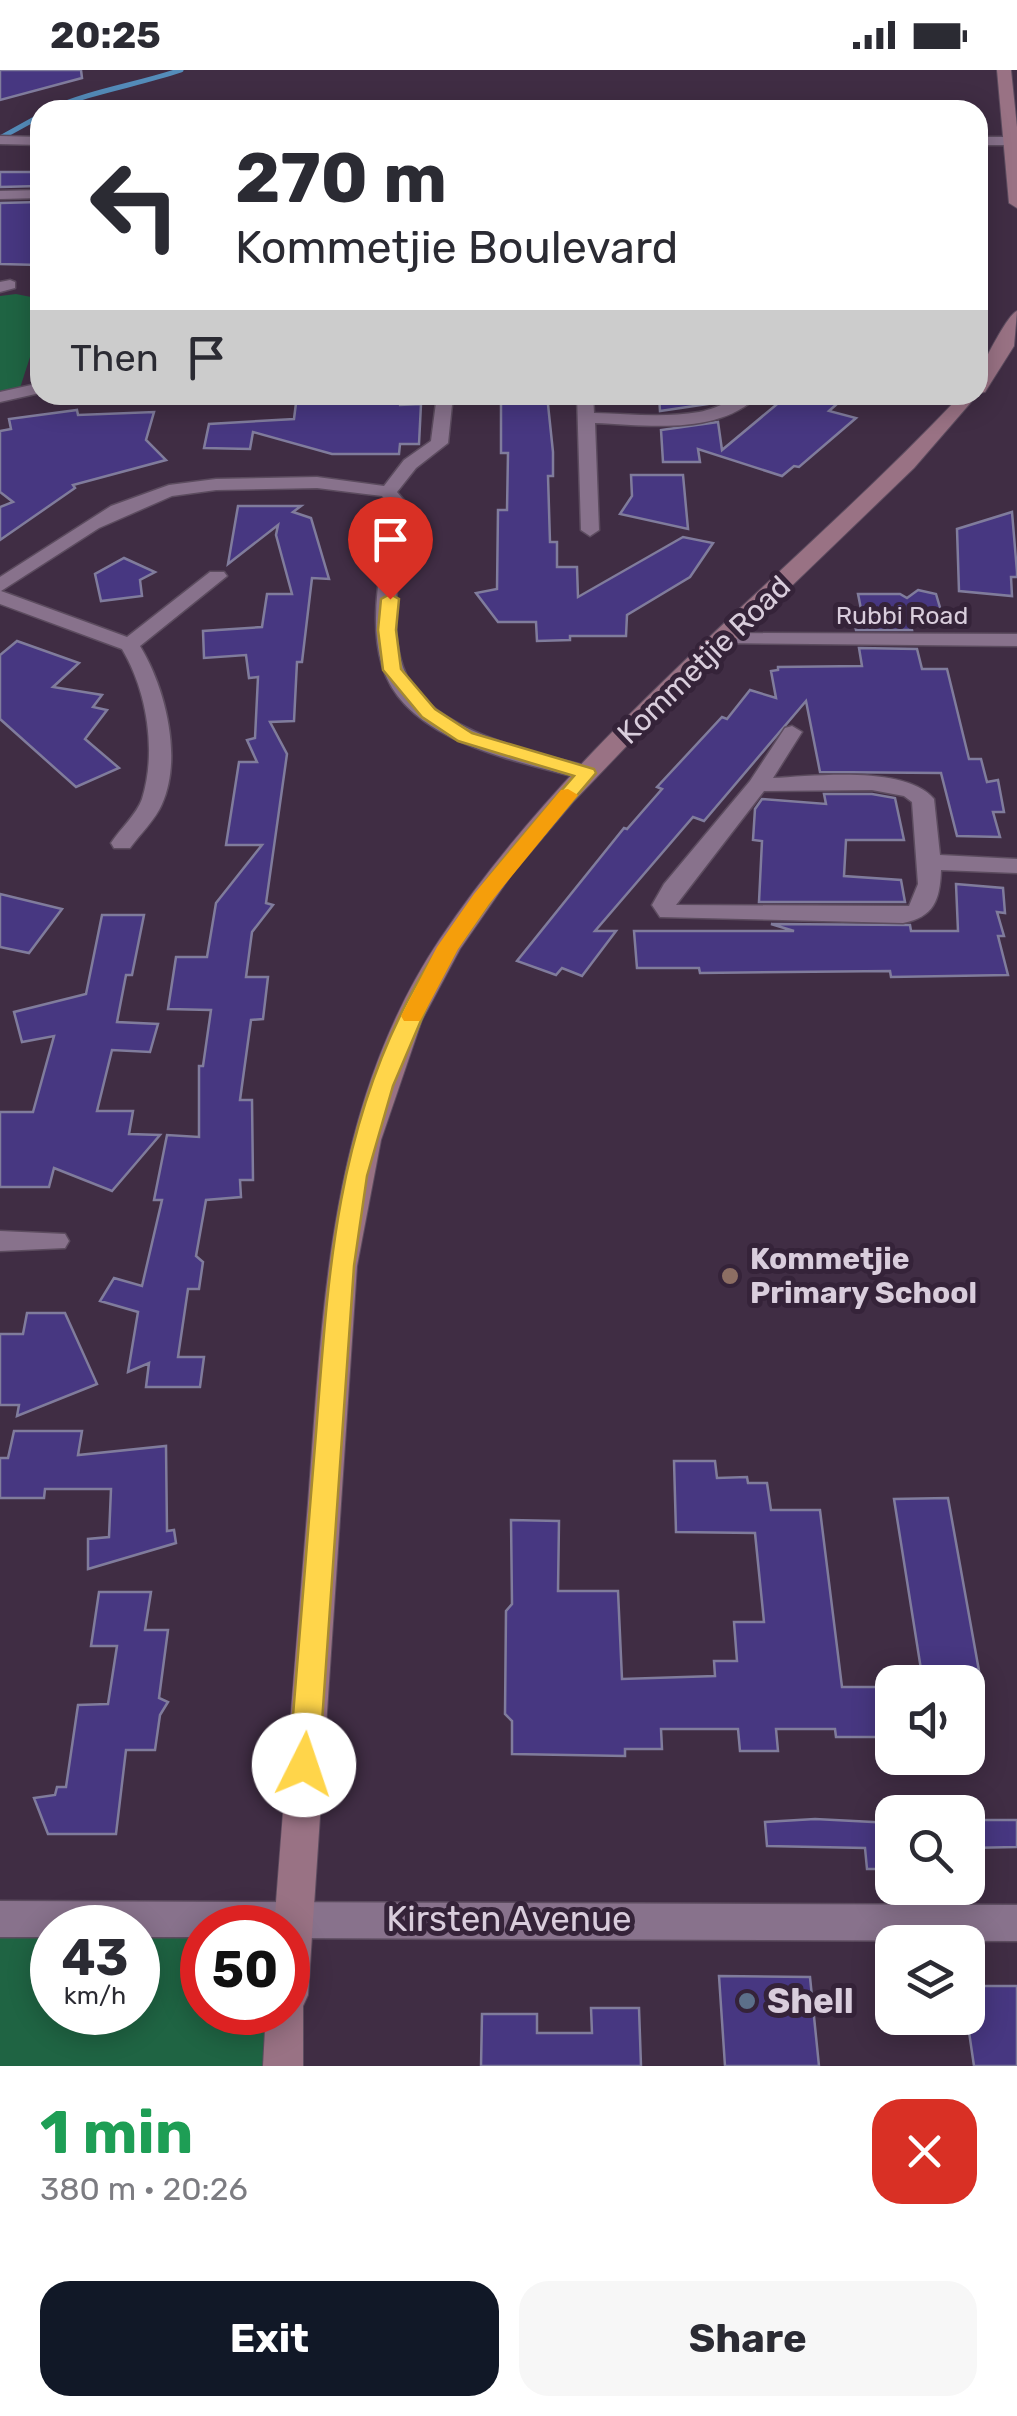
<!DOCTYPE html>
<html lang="en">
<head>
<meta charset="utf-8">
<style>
  body { margin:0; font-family:Rubik,sans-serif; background:#f7f7f7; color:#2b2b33; height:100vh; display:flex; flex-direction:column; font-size:38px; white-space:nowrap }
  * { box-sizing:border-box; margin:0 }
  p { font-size:32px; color:#7c7c81 }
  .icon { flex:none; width:55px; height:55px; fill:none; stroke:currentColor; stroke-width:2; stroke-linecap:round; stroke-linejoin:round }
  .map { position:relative; height:1996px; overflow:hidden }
  .details { display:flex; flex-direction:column; background:#fff; flex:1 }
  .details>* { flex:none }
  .guide { position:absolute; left:30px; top:30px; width:958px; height:305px; border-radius:30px; box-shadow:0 5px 25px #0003; background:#fff; color:#2b2b33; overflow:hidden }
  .tools { position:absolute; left:875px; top:1595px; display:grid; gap:20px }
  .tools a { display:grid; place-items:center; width:110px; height:110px; border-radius:20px; background:#fff; box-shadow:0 5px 25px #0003; font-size:50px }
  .speed { position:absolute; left:30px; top:1835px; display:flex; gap:20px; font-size:50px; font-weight:700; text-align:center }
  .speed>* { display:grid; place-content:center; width:130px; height:130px; border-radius:50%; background:#fff; box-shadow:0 5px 25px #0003; line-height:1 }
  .speed small { font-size:25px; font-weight:400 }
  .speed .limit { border:15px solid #d22; background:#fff; color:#111 }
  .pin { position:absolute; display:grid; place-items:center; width:85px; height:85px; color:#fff; margin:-102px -42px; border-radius:50% 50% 50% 0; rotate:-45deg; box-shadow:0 0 10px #0007 }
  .pin .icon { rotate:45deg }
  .me { position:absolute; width:110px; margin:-55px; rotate:4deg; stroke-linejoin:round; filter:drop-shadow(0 0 8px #0008) }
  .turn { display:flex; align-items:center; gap:35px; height:210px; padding:0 40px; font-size:45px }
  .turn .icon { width:130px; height:130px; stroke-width:2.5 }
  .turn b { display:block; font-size:70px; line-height:85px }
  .then { display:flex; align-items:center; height:95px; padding:0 40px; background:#0003; gap:20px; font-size:38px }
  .round { display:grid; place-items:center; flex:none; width:105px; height:105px; border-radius:30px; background:#f7f7f7 }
  .headline { display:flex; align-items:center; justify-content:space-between; height:170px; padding:0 40px }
  h1 { font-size:60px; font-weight:700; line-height:75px; color:#1e9e55 }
  .action { display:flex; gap:20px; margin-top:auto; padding:20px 40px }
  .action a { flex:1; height:115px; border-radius:30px; background:#111827; color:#fff; font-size:40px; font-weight:700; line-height:115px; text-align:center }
  .action a+a { background:#f7f7f7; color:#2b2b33 }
  .status { display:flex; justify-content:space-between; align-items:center; height:70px; padding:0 50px; background:#fff; direction:ltr }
  .status svg { height:28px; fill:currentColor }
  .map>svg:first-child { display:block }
</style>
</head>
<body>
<div class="status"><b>20:25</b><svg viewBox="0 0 49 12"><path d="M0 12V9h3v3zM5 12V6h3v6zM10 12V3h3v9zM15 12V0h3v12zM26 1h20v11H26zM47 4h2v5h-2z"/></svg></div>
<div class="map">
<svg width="1017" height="1996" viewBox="0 0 1017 1996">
  <rect width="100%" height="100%" fill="#402d44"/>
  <g fill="#1f6443" fill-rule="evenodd">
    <path d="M16,224L36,228L39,259L20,318L0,323V226Z"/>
    <path d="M0,1849H292L288,1925V1858H202V1942L286,1943L283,1996H0ZM52,1858H138V1942H52Z"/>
  </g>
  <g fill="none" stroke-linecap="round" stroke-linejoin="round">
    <g stroke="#548cba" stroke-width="5">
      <path d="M49,40C91,21 137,15 181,0"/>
      <path d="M0,68L40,46"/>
    </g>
  </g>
  <g fill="#473781" stroke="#807c9c" stroke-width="2.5">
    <path d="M0,0H81L82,8L0,30Z"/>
    <path d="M0,102H40V116L0,117Z"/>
    <path d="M40,132V195L0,194V133Z"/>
    <path d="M297,325H397L400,335L421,334L419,374H400L399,384H332L253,362L250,379L204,378L209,354L294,349Z"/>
    <path d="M509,325H547L553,382V406H548L550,472H557V497H577L578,527L683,467L713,473L690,507L627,545L626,566H570V570L537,571L536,552H498L476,523L497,519L498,440H507L508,383H501V329H509Z"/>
    <path d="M659,325H714L715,333L660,341Z"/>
    <path d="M788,325H847L829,341L856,348L799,397L794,396L782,406L698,379L700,392H663L661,360L718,352L722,380Z"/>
    <path d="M77,340L78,345L154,342L146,370L166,390L73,415L75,418L0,470V437L13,432L0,422V361L11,359L9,349Z"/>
    <path d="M631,405H683L688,459L620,444L632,426Z"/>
    <path d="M238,436H301L293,442L311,448L329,509L312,508L302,592H297L294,651L270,652L287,684L266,833L273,835L252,862L246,907H268L263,949L251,950L240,1030H252L253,1110H240L241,1127L206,1130L196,1186L203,1192L199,1219H188L178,1287H204L200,1317H146L149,1293L128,1302L138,1242L100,1231L114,1208L142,1216L162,1130H154L167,1065L199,1067V996H203L211,940L168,939L176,887H207L216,833L262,775H226L239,692H257L247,670L255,668L258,607L249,608L246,585L204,588L203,561L262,557L267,524H292L276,465L278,455L228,494Z"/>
    <path d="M1012,442L1017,502V507H1011L1012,526L959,521L957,459Z"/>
    <path d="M124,488L155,502L140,510L142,526L101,531L95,504Z"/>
    <path d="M918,520L936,524L944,551H910L912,560H856L852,539H861L858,524H900L907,528Z"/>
    <path d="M17,571L79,593L53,617L102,625L93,637L107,640L85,669L119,698L76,717L0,649V585Z"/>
    <path d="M859,578L917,579L922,599H947L969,689H981L987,712L998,710L1004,742H993L1000,767L957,766L941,703L820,702L806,631L704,751L693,747L595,861H616L582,906L562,898L556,905L517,891L624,758L627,759L662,719L657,717L722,647L727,649L750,620L776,628L771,601L778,600V597L862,596Z"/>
    <path d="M824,724H872L895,728L904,770H846L844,806L901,810L905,832H759L762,771L753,770L755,739L762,729L826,734Z"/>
    <path d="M956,814L1003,818L1005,843L997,842L1004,866H998L1008,905L891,907L890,901L700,903L699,898H637L634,861H794L771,854L910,855L911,861H958Z"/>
    <path d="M0,824L62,839L29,883L0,877Z"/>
    <path d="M102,845H144L132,905H126L117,952L158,954L150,982L112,980L97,1041H133L129,1064L160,1065L112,1121L54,1098L49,1117H0V1042H33L54,966L22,972L14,942L86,924Z"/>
    <path d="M27,1243H65L97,1314L17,1346L19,1335H0V1264H23Z"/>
    <path d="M14,1361H82L78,1385L166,1376L167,1461L174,1460L176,1473L88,1499V1469L109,1467L111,1419H45L44,1428H0V1388H8Z"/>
    <path d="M674,1391H715L717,1408L747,1407L748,1413H767L771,1440H820L842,1617H892V1667H836L835,1659H776L778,1681H740L738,1659H661L662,1679H625V1686L512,1684V1651L505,1644L506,1541L512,1534L511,1450L559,1451L558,1521H618L622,1609L715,1606L714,1591H737L734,1552H764L755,1463L676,1462Z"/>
    <path d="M948,1428L981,1612H923L894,1429Z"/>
    <path d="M99,1522H151L145,1560H168L159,1628L168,1632L160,1645L155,1680H126L116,1764H48L34,1728L55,1725L57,1717H66L78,1635L108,1634L117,1576H91Z"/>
    <path d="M815,1749L892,1753V1799H867L865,1778L767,1776L765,1752Z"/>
    <path d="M968,1750H1017V1777L968,1778Z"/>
    <path d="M719,1906L810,1907L819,1996H725Z"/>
    <path d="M968,1916H1017V1996H974L968,1955Z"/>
    <path d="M591,1938H639L641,1996H481L482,1944H537V1963H592Z"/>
  </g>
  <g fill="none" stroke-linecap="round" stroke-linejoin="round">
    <defs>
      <g id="minor">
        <path d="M0,66L40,67V75L0,74Z"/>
        <rect x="978" y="67" width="39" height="8"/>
        <path d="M40,120V128L0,129V121Z"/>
        <path d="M10,210L15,212V218L0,222V212Z"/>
        <path d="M40,313V323L0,332V322Z"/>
        <path d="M437,325H453L448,373L416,398L397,422L408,435C403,485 386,548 403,597C424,661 537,683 595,698L598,703L595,708H579C514,690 404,671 382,595C367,545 384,486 390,436L382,426L317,418L216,420L172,426L99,458L1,521L127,567L210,502H224L227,506L140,576C165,617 183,687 162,734C156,749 140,764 130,778H114L111,773C120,759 137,744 142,729C157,681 147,621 122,579L0,534V507L111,436L169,415L216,409L317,407L384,416L404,390L431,371Z"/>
        <path d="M577,325H593L594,343C629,344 664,348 699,342C721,338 736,325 759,325C718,366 647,355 595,353L599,460L590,466L581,460Z"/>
        <path d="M726,563L1017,564V576L719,573L716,569Z"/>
        <path d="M792,656L802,662L773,708C814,706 906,695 934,729L940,785L1017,789V803L941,800C940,830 934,847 903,853L660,847L652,835L664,814L750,711L785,658ZM872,720L904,726L912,732L918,814L909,836L676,835L764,721Z"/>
        <path d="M0,1161L65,1164L69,1171L65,1178L0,1181Z"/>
        <path d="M0,1831L1017,1835V1871L288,1868V1858H202V1867H138V1858H52V1867H0Z"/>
      </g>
      <g id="secondary">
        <path d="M997,0H1011L1017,57V138L1009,133Z"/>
        <path d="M1017,241L1014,276L985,322L979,323L914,398L639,663L573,732L512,804L460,879L422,950L381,1070L357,1196L308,1925L303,1936V1996H263L266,1942H288V1858H274C285,1716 296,1574 308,1433C323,1239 328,1036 440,869C580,660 789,507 961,325H978C978,317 976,308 980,301C985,289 1008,244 1017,241Z"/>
      </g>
    </defs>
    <use href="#minor" stroke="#5c4c5f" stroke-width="3"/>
    <use href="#secondary" stroke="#5c4c5f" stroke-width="2"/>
    <use href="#minor" fill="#88728c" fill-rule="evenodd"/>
    <use href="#secondary" fill="#997284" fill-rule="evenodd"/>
  </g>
  <path fill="#ffd54a" stroke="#a68a30" stroke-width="2.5" d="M390,524L399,529L396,560L401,599L435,639L472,663L594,699L596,703L506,809L457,879L428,934L393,1016L367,1106L354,1196L319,1695L315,1705L304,1710L293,1705L289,1695C298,1585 307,1474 316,1363C328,1209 335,1070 408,930C452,846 512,777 574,706L458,671L422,647L383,600L378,560L381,529Z"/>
  <path fill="#f59e0b" d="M568,719L578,725L489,834L458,879L420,951H404L401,946L437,877L474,824L561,720Z"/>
  <circle fill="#8d6e63" stroke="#352339" stroke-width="4" cx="730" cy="1206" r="10"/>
  <circle fill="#5c6f8a" stroke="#352339" stroke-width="4" cx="747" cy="1931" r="10"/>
  <g text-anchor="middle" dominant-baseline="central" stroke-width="10" stroke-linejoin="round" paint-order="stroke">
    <g font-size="25" fill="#d9cddc" stroke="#352339">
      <text x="902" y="545">Rubbi Road</text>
    </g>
    <g font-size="30" fill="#d9cddc" stroke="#352339">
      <text transform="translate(704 590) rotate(-44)">Kommetjie Road</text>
    </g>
    <g font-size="30" font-weight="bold" fill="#d9cddc" stroke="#352339" text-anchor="start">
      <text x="750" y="1189">Kommetjie<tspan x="750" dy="34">Primary School</tspan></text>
    </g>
    <g font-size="35" fill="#d9cddc" stroke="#352339">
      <text x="509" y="1849">Kirsten Avenue</text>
    </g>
    <g font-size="35" font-weight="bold" fill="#d9cddc" stroke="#352339" text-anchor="start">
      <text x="767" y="1931">Shell</text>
    </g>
  </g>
</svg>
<div class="tools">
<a><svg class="icon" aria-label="sound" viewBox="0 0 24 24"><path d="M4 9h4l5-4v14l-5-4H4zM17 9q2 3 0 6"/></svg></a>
<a><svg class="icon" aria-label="search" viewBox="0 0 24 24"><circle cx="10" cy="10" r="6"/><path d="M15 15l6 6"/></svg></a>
<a><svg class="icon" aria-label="layers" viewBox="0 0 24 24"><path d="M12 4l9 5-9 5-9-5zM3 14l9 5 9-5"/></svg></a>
</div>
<div class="speed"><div>43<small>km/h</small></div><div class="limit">50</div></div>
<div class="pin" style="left:390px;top:529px;background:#d93025"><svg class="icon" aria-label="arrive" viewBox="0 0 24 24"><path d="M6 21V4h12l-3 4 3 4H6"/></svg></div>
<svg class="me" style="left:304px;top:1695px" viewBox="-20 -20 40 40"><circle r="19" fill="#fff"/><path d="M0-13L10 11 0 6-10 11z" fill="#ffd54a"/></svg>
<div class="guide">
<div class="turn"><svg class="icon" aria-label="left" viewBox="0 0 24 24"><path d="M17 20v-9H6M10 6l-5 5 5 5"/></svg><div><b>270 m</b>Kommetjie Boulevard</div></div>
<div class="then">Then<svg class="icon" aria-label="arrive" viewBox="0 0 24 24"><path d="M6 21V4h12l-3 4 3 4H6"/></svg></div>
</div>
</div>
<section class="details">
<div class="headline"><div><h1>1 min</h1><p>380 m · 20:26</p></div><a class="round" style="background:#d93025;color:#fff"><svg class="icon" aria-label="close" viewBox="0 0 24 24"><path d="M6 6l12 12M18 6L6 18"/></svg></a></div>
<div class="action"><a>Exit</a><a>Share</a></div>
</section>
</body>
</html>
